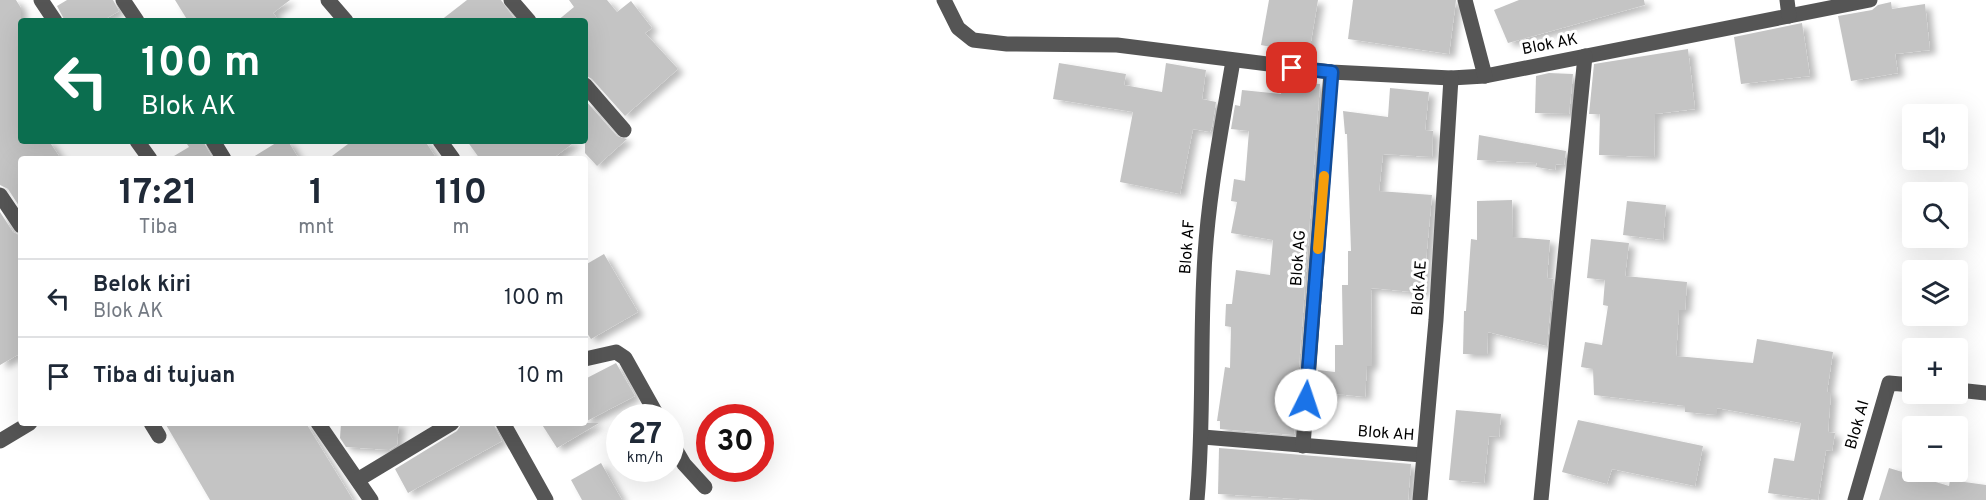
<!DOCTYPE html>
<html lang="id">
<head>
<meta charset="utf-8">
<style>
  body { margin:0; font-family:Overpass,sans-serif; background:#f2f2f3; color:#1f2937; height:100vh; display:flex; flex-direction:column; font-size:22px; white-space:nowrap }
  * { box-sizing:border-box; margin:0 }
  p { font-size:20px; color:#747a83 }
  .icon { flex:none; width:33px; height:33px; fill:none; stroke:currentColor; stroke-width:2; stroke-linecap:round; stroke-linejoin:round }
  .map { position:relative; flex:1; overflow:hidden }
  .details { position:absolute; left:18px; top:156px; width:570px; height:270px; display:flex; flex-direction:column; background:#fff; border-radius:6px; box-shadow:0 6px 24px #0002 }
  .details>* { flex:none }
  .hud { position:absolute; left:18px; top:18px; width:570px; height:126px; border-radius:6px; box-shadow:0 6px 24px #0002; background:#0b6e4f; color:#fff; overflow:hidden }
  .tools { position:absolute; left:1902px; top:104px; display:grid; gap:12px }
  .tools a { display:grid; place-items:center; width:66px; height:66px; border-radius:6px; background:#fff; box-shadow:0 6px 24px #0002; font-size:30px }
  .speed { position:absolute; left:606px; top:404px; display:flex; gap:12px; font-size:30px; font-weight:700; text-align:center }
  .speed>* { display:grid; place-content:center; width:78px; height:78px; border-radius:50%; background:#fff; box-shadow:0 6px 24px #0002; line-height:1 }
  .speed small { font-size:15px; font-weight:400 }
  .speed .limit { border:9px solid #d22; background:#fff; color:#111 }
  .pin { position:absolute; display:grid; place-items:center; width:51px; height:51px; color:#fff; margin:-26px; border-radius:12px; box-shadow:0 3px 9px #0006 }
  .me { position:absolute; width:66px; margin:-33px; rotate:4deg; stroke-linejoin:round; filter:drop-shadow(0 0 4px #0008) }
  .turn { display:flex; align-items:center; gap:21px; height:126px; padding:0 24px; font-size:27px }
  .turn .icon { width:78px; height:78px; stroke-width:2.5 }
  .turn b { display:block; font-size:42px; line-height:51px }
  .eta { display:flex; justify-content:space-evenly; align-items:center; height:102px; text-align:center }
  .eta b { font-size:36px; font-weight:700; line-height:42px }
  ul { padding:0; list-style:none }
  li { display:flex; align-items:center; gap:18px; height:78px; padding:0 24px; border-top:2px solid #e0e1e3 }
  li div { flex:1 }
  li b { display:block; font-size:22px }
  li em { font-style:normal }
  .map>svg:first-child { display:block }
</style>
</head>
<body>
<div class="map">
<svg width="1986" height="500" viewBox="0 0 1986 500">
  <defs>
    <filter id="shadow"><feDropShadow dx="6" dy="4" stdDeviation="3" flood-color="#0004"/></filter>
  </defs>
  <rect width="100%" height="100%" fill="#fff"/>
  <g fill="#c4c4c4" filter="url(#shadow)">
    <path d="M0,0H16L21,8V141H49L61,159H21V209L8,189L0,185Z"/>
    <path d="M67,0H113L119,11L102,21H65L57,6Z"/>
    <path d="M175,0H290L273,13L279,21H188Z"/>
    <path d="M467,0H501L516,21H440Z"/>
    <path d="M569,0H607L617,12L631,1L652,28L645,33L678,69L625,116L592,79L585,75V21H557L574,7Z"/>
    <path d="M1269,0H1318L1308,59L1286,56V50L1261,45Z"/>
    <path d="M1353,0H1456L1449,54L1348,39Z"/>
    <path d="M1519,0H1644L1645,5L1508,43L1494,10Z"/>
    <path d="M1891,2L1892,9L1925,4L1930,50L1895,54L1898,73L1851,81L1838,16L1872,10L1878,5Z"/>
    <path d="M1802,23L1810,76L1741,84L1734,37Z"/>
    <path d="M1688,49L1695,109L1655,114L1654,157L1599,155L1600,114H1589L1594,64Z"/>
    <path d="M1059,63L1126,74L1124,85L1162,92L1166,63L1206,70L1202,99L1216,102L1212,127L1210,132L1193,129L1180,194L1120,182L1133,112L1053,99Z"/>
    <path d="M1549,73L1573,74L1569,114L1535,113L1536,76Z"/>
    <path d="M1283,76L1305,78L1304,83L1320,84L1294,435L1220,429V421H1217L1225,367L1230,368L1231,327L1225,326L1226,304H1232L1236,270L1270,275L1273,240L1231,233L1237,202L1231,201L1234,179L1245,181L1249,131L1231,129L1235,105L1240,106L1242,90L1281,94Z"/>
    <path d="M1390,88L1429,92L1425,130L1433,131L1432,157L1383,154L1379,191L1432,195L1423,293L1371,288L1372,366H1367L1365,397L1317,392L1318,370L1335,372V345H1343L1342,285H1348V251H1351L1347,134H1345L1343,111L1388,117Z"/>
    <path d="M585,100L617,136L627,139L597,166L585,153Z"/>
    <path d="M1479,135L1566,151L1564,165L1556,164L1555,170L1536,167L1537,163L1477,160Z"/>
    <path d="M185,141H203L213,159H169L189,147Z"/>
    <path d="M279,141H288L299,159H250Z"/>
    <path d="M352,141H425L437,159H328Z"/>
    <path d="M467,141H576L552,159H480Z"/>
    <path d="M1512,200L1513,237L1550,240L1547,278L1553,279L1547,346L1488,332L1487,354H1463L1464,311H1466L1471,239L1477,240V201Z"/>
    <path d="M1627,201L1666,205L1663,240L1623,235Z"/>
    <path d="M0,212L13,232L21,236V353L0,365Z"/>
    <path d="M1591,239L1629,243L1625,276L1687,282L1685,310H1679L1676,356L1753,363L1757,339L1833,352L1827,392H1831L1828,432L1835,433L1832,451L1826,450L1818,500L1768,493L1774,458L1794,461L1801,423L1717,408V415L1685,412V406L1594,395L1593,369L1581,367L1585,342L1602,345L1608,306L1603,305L1605,280L1587,278Z"/>
    <path d="M604,254L638,312L591,339L585,330V265Z"/>
    <path d="M616,363L635,396L585,422V379Z"/>
    <path d="M1456,410L1501,414L1499,437L1489,436L1484,483L1449,480Z"/>
    <path d="M1578,420L1703,446L1695,486L1612,469L1607,484L1562,472Z"/>
    <path d="M165,423H306L353,500H210Z"/>
    <path d="M341,423H399L397,445L389,450L346,447L340,438Z"/>
    <path d="M462,423H493L502,441L408,493L395,469L457,431Z"/>
    <path d="M541,423H599L557,448Z"/>
    <path d="M1219,448L1411,464L1408,500H1315L1218,494Z"/>
    <path d="M601,463L622,500H582L571,480Z"/>
    <path d="M1889,468L1949,486L1950,480L1986,485V500H1879Z"/>
  </g>
  <g fill="none" stroke-linecap="round" stroke-linejoin="round">
    <g stroke="#555" stroke-width="15">
      <path d="M41,0L55,21"/>
      <path d="M123,0L137,21"/>
      <path d="M328,0L346,21"/>
      <path d="M511,0L529,21"/>
      <path d="M944,0L958,28L973,40L1007,44L1117,45L1331,72L1451,78L1485,76L1870,0"/>
      <path d="M1465,0L1485,76"/>
      <path d="M1787,0L1789,16"/>
      <path d="M585,85L624,130"/>
      <path d="M137,141L150,159"/>
      <path d="M213,141L224,159"/>
      <path d="M440,141L453,159"/>
      <path d="M0,195L21,226"/>
      <path d="M585,359L616,352L625,358L658,417"/>
      <path d="M1958,390L1986,393"/>
      <path d="M151,423L159,436"/>
      <path d="M318,423L371,500"/>
      <path d="M503,423L546,500"/>
      <path d="M1203,437L1422,455"/>
      <path d="M670,440L684,464L705,487"/>
      <path d="M0,441L30,423"/>
      <path d="M1303,446L1331,72"/>
      <path d="M359,479L452,423"/>
      <path d="M1197,500C1204,424 1200,349 1204,273C1207,201 1221,131 1233,61"/>
      <path d="M1420,500L1436,320L1451,78"/>
      <path d="M1541,500L1585,56"/>
      <path d="M1855,500L1889,383L1912,385"/>
    </g>
  </g>
  <g fill="none" stroke-linecap="round" stroke-linejoin="round">
    <defs>
      <path id="route" d="M1292,68L1332,72L1306,400"/>
    </defs>
    <use href="#route" stroke="#114b97" stroke-width="15"/>
    <use href="#route" stroke="#1a73e8" stroke-width="10"/>
    <path stroke="#f59e0b" stroke-width="10" d="M1318,249L1324,176"/>
  </g>
  <g text-anchor="middle" dominant-baseline="central" stroke-width="6" stroke-linejoin="round" paint-order="stroke">
    <g font-size="16" fill="#000" stroke="#fff">
      <text transform="translate(1550 45) rotate(-11)">Blok AK</text>
      <text transform="translate(1188 247) rotate(-86)">Blok AF</text>
      <text transform="translate(1299 258) rotate(-86)">Blok AG</text>
      <text transform="translate(1420 288) rotate(-86)">Blok AE</text>
      <text transform="translate(1858 425) rotate(-74)">Blok AI</text>
      <text transform="translate(1386 434) rotate(4)">Blok AH</text>
    </g>
  </g>
</svg>
<div class="tools">
<a><svg class="icon" aria-label="sound" viewBox="0 0 24 24"><path d="M4 9h4l5-4v14l-5-4H4zM17 9q2 3 0 6"/></svg></a>
<a><svg class="icon" aria-label="search" viewBox="0 0 24 24"><circle cx="10" cy="10" r="6"/><path d="M15 15l6 6"/></svg></a>
<a><svg class="icon" aria-label="layers" viewBox="0 0 24 24"><path d="M12 4l9 5-9 5-9-5zM3 14l9 5 9-5"/></svg></a>
<a>+</a>
<a>−</a>
</div>
<div class="speed"><div>27<small>km/h</small></div><div class="limit">30</div></div>
<div class="pin" style="left:1292px;top:68px;background:#d93025"><svg class="icon" aria-label="arrive" viewBox="0 0 24 24"><path d="M6 21V4h12l-3 4 3 4H6"/></svg></div>
<svg class="me" style="left:1306px;top:400px" viewBox="-20 -20 40 40"><circle r="19" fill="#fff"/><path d="M0-13L10 11 0 6-10 11z" fill="#1a73e8"/></svg>
<div class="hud">
<div class="turn"><svg class="icon" aria-label="left" viewBox="0 0 24 24"><path d="M17 20v-9H6M10 6l-5 5 5 5"/></svg><div><b>100 m</b>Blok AK</div></div>
</div>
<section class="details">
<div class="eta">
<div><b>17:21</b><p>Tiba</p></div>
<div><b>1</b><p>mnt</p></div>
<div><b>110</b><p>m</p></div>
</div>
<ul>
<li><svg class="icon" aria-label="left" viewBox="0 0 24 24"><path d="M17 20v-9H6M10 6l-5 5 5 5"/></svg><div><b>Belok kiri</b><p>Blok AK</p></div><em>100 m</em></li>
<li><svg class="icon" aria-label="arrive" viewBox="0 0 24 24"><path d="M6 21V4h12l-3 4 3 4H6"/></svg><div><b>Tiba di tujuan</b></div><em>10 m</em></li>
</ul>
</section>
</div>
</body>
</html>
